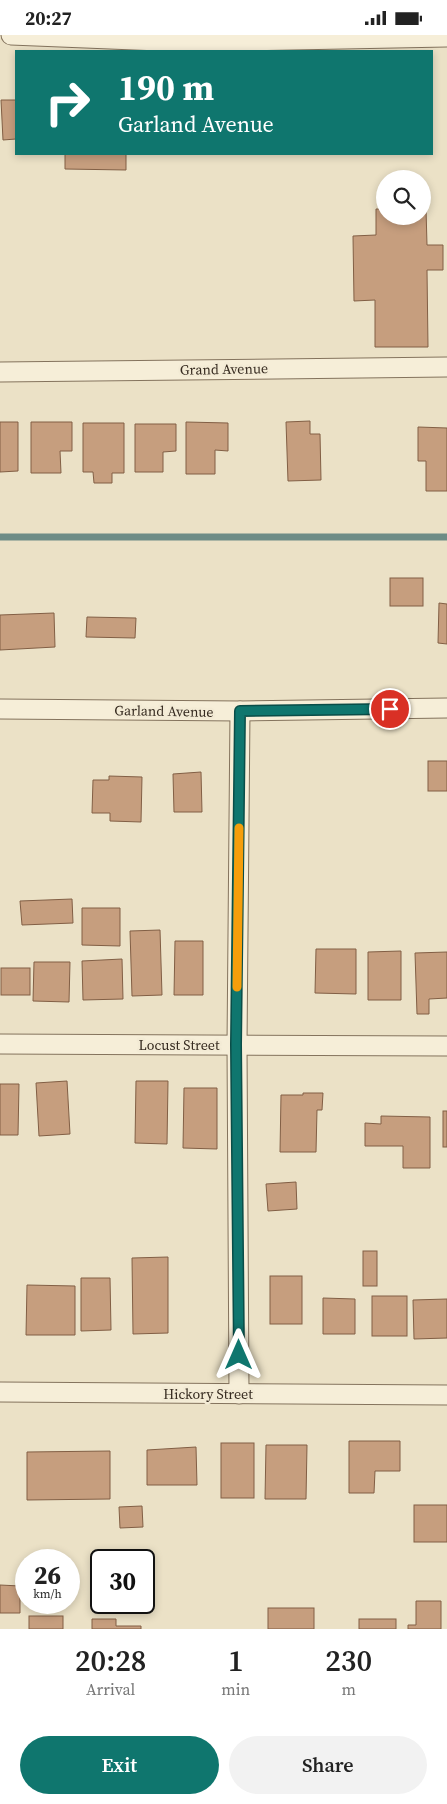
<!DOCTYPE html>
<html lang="en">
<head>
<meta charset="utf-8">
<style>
  body { margin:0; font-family:"Source Serif 4",serif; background:#f2f2f2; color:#222; height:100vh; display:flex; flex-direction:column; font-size:19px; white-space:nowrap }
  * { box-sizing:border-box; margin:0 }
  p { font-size:16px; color:#767676 }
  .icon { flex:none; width:28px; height:28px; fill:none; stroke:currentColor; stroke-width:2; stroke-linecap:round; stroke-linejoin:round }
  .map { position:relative; height:1594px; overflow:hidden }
  .panel { display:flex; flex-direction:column; background:#fff; flex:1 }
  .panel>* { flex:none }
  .guide { position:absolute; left:15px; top:15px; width:418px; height:105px; border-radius:0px; box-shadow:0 2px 8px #0003; background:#0f766e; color:#fff; overflow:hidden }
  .buttons { position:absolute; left:376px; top:135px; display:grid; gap:10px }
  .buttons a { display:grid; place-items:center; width:55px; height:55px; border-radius:50%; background:#fff; box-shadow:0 2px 8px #0003; font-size:25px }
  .speed { position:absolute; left:15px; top:1514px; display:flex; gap:10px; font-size:25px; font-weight:700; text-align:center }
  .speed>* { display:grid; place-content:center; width:65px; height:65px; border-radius:50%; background:#fff; box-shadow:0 2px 8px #0003; line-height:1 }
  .speed small { font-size:12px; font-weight:400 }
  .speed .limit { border:2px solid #111; border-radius:8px; background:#fff; color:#111 }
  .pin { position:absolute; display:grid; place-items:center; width:42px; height:42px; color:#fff; margin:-21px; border:2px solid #fff; border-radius:50%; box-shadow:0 1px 5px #0007 }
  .me { position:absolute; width:55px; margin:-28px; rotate:0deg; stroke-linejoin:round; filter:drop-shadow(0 0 4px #0008) }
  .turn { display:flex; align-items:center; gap:18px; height:105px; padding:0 20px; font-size:22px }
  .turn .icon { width:65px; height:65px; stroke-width:2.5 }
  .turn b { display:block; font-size:35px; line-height:42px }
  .eta { display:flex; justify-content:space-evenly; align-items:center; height:85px; text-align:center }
  .eta b { font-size:30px; font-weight:600; line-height:35px }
  .button { display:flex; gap:10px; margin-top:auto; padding:10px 20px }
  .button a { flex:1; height:58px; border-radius:30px; background:#0f766e; color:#fff; font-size:20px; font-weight:600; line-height:58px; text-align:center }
  .button a+a { background:#f2f2f2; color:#222 }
  .status { display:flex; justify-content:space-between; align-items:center; height:35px; padding:0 25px; background:#fff; direction:ltr }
  .status svg { height:14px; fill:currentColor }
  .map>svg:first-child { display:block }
</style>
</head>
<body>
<div class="status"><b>20:27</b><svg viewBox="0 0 49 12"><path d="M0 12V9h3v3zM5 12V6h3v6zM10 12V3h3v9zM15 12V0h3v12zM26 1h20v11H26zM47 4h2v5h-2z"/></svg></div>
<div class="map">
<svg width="447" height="1594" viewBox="0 0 447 1594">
  <rect width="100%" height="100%" fill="#ebe1c6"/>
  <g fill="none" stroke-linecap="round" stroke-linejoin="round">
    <path stroke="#6e8c86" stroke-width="7" d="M0,502H447"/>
  </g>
  <g fill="#c69e7e" stroke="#825f45">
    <path d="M1,65H16V104L3,105Z"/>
    <path d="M65,119H126V135L65,134Z"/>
    <path d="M376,174H385V181H422V174H426L427,210H443V235H427L428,312H375V265L354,266L353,201L376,200Z"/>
    <path d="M310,386V399H320L321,445L288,446L286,387Z"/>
    <path d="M0,387H18V436L0,437Z"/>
    <path d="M31,387H72V416H60L61,438H31Z"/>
    <path d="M186,387L228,388V416L215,415V439H186Z"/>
    <path d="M83,388H124V438H112V448H94L93,437H83Z"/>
    <path d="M135,389H176V416L163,417V437H135Z"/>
    <path d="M418,392L447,393V456H426V426H418Z"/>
    <rect x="390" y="543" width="33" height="28"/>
    <path d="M439,568L447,569V609L438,608Z"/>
    <path d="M54,578L55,612L0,615V580Z"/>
    <path d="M87,582L136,583L135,603L86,602Z"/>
    <rect x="428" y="726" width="19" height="30"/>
    <path d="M201,737L202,777H174L173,739Z"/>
    <path d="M109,741L142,742L141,787L110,786V778H92L93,745H109Z"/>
    <path d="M72,864L73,888L22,890L20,866Z"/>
    <path d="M82,873H120V911L82,910Z"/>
    <path d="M160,895L162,960L132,961L130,896Z"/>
    <path d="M175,906H203V960H174Z"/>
    <path d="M316,914H356V959L315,958Z"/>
    <path d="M401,916V965H368V917Z"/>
    <path d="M447,917V963L429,964V979H417L415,918Z"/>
    <path d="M122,924L123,964L83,965L82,926Z"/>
    <path d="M34,927H70L69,967L33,966Z"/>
    <rect x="1" y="933" width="29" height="27"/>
    <path d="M67,1046L70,1099L39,1101L36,1048Z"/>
    <path d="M136,1046H168L167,1109L135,1108Z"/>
    <path d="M0,1049H19L18,1100H0Z"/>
    <path d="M184,1053H217V1114L183,1113Z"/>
    <path d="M303,1058H323L322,1075H317L316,1117H280L281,1060H303Z"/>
    <rect x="443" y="1076" width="4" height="36"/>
    <path d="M381,1081L430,1082V1133H403V1111H365V1088L381,1089Z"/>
    <path d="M296,1147L297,1174L268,1176L266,1149Z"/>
    <rect x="363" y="1216" width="14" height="35"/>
    <path d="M168,1222V1298L133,1299L132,1223Z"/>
    <rect x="270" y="1241" width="32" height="48"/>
    <path d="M81,1243H110L111,1295L81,1296Z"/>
    <path d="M27,1250L75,1251V1300H26Z"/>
    <rect x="372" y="1261" width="35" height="40"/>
    <path d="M323,1263L355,1264V1299H323Z"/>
    <path d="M447,1264V1303L414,1304L413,1265Z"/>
    <path d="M349,1406H400V1436H375L374,1458H349Z"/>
    <rect x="221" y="1408" width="33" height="55"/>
    <path d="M266,1410H307L306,1464H265Z"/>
    <path d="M196,1412L197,1450H147V1415Z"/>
    <path d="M110,1416V1464L27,1465V1417Z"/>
    <rect x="414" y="1470" width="33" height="37"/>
    <path d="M142,1471L143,1492L120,1493L119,1472Z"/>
    <path d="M0,1550L20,1551V1578H0Z"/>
    <path d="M416,1566H441V1594H408V1590H416Z"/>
    <rect x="268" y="1573" width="46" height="21"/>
    <rect x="29" y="1581" width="34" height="13"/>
    <path d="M92,1584H116V1591H141V1594H92Z"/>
    <rect x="359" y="1584" width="37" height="10"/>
  </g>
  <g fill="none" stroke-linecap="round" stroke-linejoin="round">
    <defs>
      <g id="minor">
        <path d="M11,0L184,7L447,2"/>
        <path d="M0,337L447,332"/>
        <path d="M0,674L240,676L447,673"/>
        <path d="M0,1009L447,1011"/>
        <path d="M0,1357L447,1360"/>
        <path d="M239,1359L237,1010L240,676"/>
      </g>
    </defs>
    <use href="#minor" stroke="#84735d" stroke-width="21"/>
    <use href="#minor" stroke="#f6eed8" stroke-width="19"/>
  </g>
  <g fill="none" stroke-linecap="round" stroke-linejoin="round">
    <defs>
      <path id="route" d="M239,1320L236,1010L240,676L390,674"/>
    </defs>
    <use href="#route" stroke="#0a4d48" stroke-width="12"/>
    <use href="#route" stroke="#0f766e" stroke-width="9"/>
    <path stroke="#f59e0b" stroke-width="9" d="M237,952L239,793"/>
  </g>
  <g text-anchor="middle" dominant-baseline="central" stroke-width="5" stroke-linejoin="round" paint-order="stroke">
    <g font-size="14" fill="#362b20" stroke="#f3ebd5">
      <text transform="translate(224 334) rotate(-1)">Grand Avenue</text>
      <text transform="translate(164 676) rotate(1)">Garland Avenue</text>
      <text x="179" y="1010">Locust Street</text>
      <text x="208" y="1359">Hickory Street</text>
    </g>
  </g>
</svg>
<div class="buttons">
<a><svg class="icon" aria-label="search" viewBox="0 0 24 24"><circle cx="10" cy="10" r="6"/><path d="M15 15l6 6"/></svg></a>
</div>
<div class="speed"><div>26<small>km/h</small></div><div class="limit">30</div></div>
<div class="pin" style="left:390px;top:674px;background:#d93025"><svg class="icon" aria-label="arrive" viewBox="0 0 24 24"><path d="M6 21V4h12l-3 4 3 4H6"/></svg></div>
<svg class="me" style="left:239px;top:1320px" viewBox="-20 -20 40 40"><path d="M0-17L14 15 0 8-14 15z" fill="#0f766e" stroke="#fff" stroke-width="4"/></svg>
<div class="guide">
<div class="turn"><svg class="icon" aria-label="right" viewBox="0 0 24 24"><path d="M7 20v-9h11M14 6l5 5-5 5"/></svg><div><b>190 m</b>Garland Avenue</div></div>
</div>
</div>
<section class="panel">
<div class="eta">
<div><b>20:28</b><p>Arrival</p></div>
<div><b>1</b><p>min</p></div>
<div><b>230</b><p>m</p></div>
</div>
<div class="button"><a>Exit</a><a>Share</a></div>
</section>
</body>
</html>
